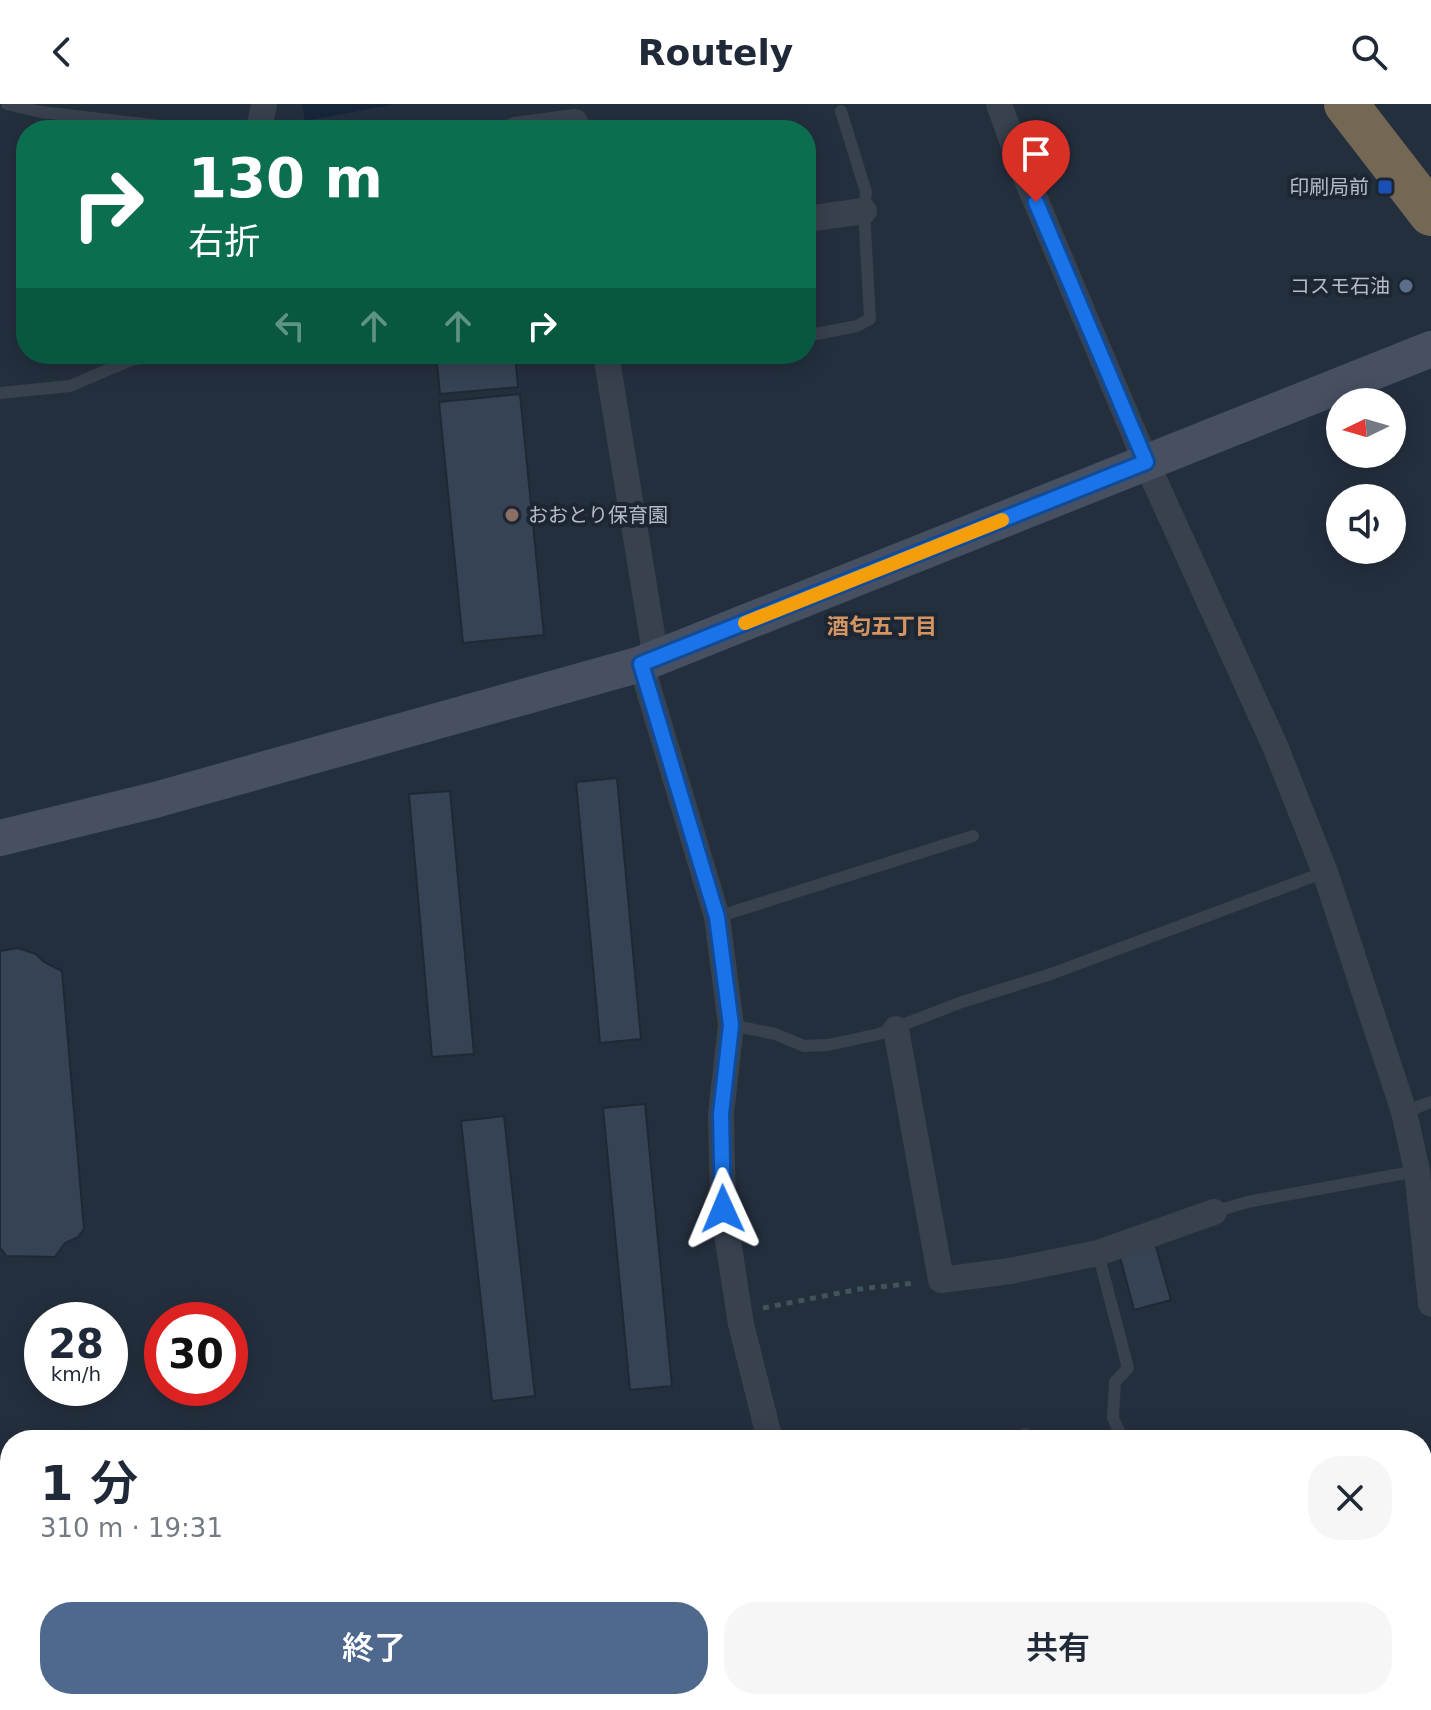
<!DOCTYPE html>
<html lang="ja">
<head>
<meta charset="utf-8">
<style>
  body { margin:0; font-family:"DejaVu Sans","Noto Sans JP",sans-serif; background:#f6f6f7; color:#1f2937; height:100vh; display:flex; flex-direction:column; font-size:30px; white-space:nowrap }
  * { box-sizing:border-box; margin:0 }
  p { font-size:26px; color:#747a83 }
  .icon { flex:none; width:44px; height:44px; fill:none; stroke:currentColor; stroke-width:2; stroke-linecap:round; stroke-linejoin:round }
  .map { position:relative; flex:1; overflow:hidden }
  .drawer { position:absolute; left:0px; top:1326px; width:1432px; height:280px; display:flex; flex-direction:column; background:#fff; border-radius:32px 32px 0 0; box-shadow:0 4px 20px #0003 }
  .drawer>* { flex:none }
  .hud { position:absolute; left:16px; top:16px; width:800px; height:244px; border-radius:32px; box-shadow:0 4px 20px #0003; background:#0b6e4f; color:#fff; overflow:hidden }
  .needle { width:52px; rotate:265deg }
  .tools { position:absolute; left:1326px; top:284px; display:grid; gap:16px }
  .tools a { display:grid; place-items:center; width:80px; height:80px; border-radius:50%; background:#fff; box-shadow:0 4px 20px #0003; font-size:40px }
  .speed { position:absolute; left:24px; top:1198px; display:flex; gap:16px; font-size:40px; font-weight:700; text-align:center }
  .speed>* { display:grid; place-content:center; width:104px; height:104px; border-radius:50%; background:#fff; box-shadow:0 4px 20px #0003; line-height:1 }
  .speed small { font-size:20px; font-weight:400 }
  .speed .limit { border:12px solid #d22; background:#fff; color:#111 }
  .pin { position:absolute; display:grid; place-items:center; width:68px; height:68px; color:#fff; margin:-82px -34px; border-radius:50% 50% 50% 0; rotate:-45deg; box-shadow:0 0 8px #0007 }
  .pin .icon { rotate:45deg }
  .me { position:absolute; width:88px; margin:-44px; rotate:359deg; stroke-linejoin:round; filter:drop-shadow(0 0 6px #0008) }
  .turn { display:flex; align-items:center; gap:28px; height:168px; padding:0 40px; font-size:36px }
  .turn .icon { width:104px; height:104px; stroke-width:2.5 }
  .turn b { display:block; font-size:56px; line-height:68px }
  .lanes { display:flex; align-items:center; height:76px; padding:0 40px; background:#0003; justify-content:center; gap:40px; direction:ltr }
  .lanes .off { opacity:.35 }
  .round { display:grid; place-items:center; flex:none; width:84px; height:84px; border-radius:32px; background:#f6f6f7 }
  .overview { display:flex; align-items:center; justify-content:space-between; height:136px; padding:0 40px }
  h1 { font-size:48px; font-weight:600; line-height:60px }
  .cta { display:flex; gap:16px; margin-top:auto; padding:16px 40px }
  .cta a { flex:1; height:92px; border-radius:32px; background:#4f688e; color:#fff; font-size:32px; font-weight:600; line-height:92px; text-align:center }
  .cta a+a { background:#f6f6f7; color:#1f2937 }
  header { display:flex; justify-content:space-between; align-items:center; height:104px; padding:0 40px; background:#fff; font-size:36px; font-weight:600 }
  .map>svg:first-child { display:block }
</style>
</head>
<body>
<header><svg class="icon" aria-label="back" viewBox="0 0 24 24"><path d="M15 5l-7 7 7 7"/></svg>Routely<svg class="icon" aria-label="search" viewBox="0 0 24 24"><circle cx="10" cy="10" r="6"/><path d="M15 15l6 6"/></svg></header>
<div class="map">
<svg width="1431" height="1606" viewBox="0 0 1431 1606">
  <rect width="100%" height="100%" fill="#242f3e"/>
  <path fill="#17263c" d="M302,0H396L305,17Z"/>
  <g fill="#364354" stroke="#1f2835" stroke-width="2">
    <path d="M436,250H515L518,283L440,290Z"/>
    <path d="M520,290L544,531L463,539L439,298Z"/>
    <path d="M617,674L641,935L600,939L576,678Z"/>
    <path d="M450,687L474,950L432,953L409,690Z"/>
    <path d="M18,844L36,850L44,858L62,867L84,1125L78,1133L65,1139L55,1153L6,1152L0,1143V847Z"/>
    <path d="M645,1000L672,1282L630,1286L603,1004Z"/>
    <path d="M504,1012L535,1292L492,1297L461,1017Z"/>
    <path d="M1155,1139L1171,1196L1134,1206L1119,1149Z"/>
    <path d="M523,1596H573L574,1606H524Z"/>
  </g>
  <g fill="none" stroke-linecap="round" stroke-linejoin="round">
    <path stroke="#3f5557" stroke-width="5" stroke-dasharray="6 6" stroke-linecap="butt" d="M763,1204L860,1185L915,1179"/>
    <g stroke="#38414e" stroke-width="12">
      <path d="M7,0L41,8L194,26"/>
      <path d="M806,232L857,222L870,215L864,107L866,88L841,7"/>
      <path d="M0,289L70,282L131,256L160,250"/>
      <path d="M717,813L973,732"/>
      <path d="M731,921L775,930L804,942L828,941L879,930L962,898L1051,870L1325,768"/>
      <path d="M1404,1008L1431,998"/>
      <path d="M1214,1108L1247,1098L1417,1067"/>
      <path d="M1098,1149L1128,1264L1115,1278L1113,1314L1123,1336"/>
      <path d="M1013,1336L1026,1330L1028,1336"/>
      <path d="M1319,1596L1323,1606"/>
    </g>
    <g stroke="#38414e" stroke-width="26">
      <path d="M999,0L1024,69L1146,358L1275,642L1325,768L1404,1008L1417,1067L1431,1200"/>
      <path d="M259,26L264,0"/>
      <path d="M515,26L575,18L576,26"/>
      <path d="M806,115L864,107"/>
      <path d="M606,250L656,555"/>
      <path d="M641,560L717,813L731,921L721,1010L723,1105L741,1220L770,1336"/>
      <path d="M896,925L941,1176L1010,1167L1098,1149L1214,1108"/>
      <path d="M0,1471L10,1470"/>
      <path d="M400,1596L401,1606"/>
      <path d="M426,1596V1606"/>
      <path d="M861,1596L862,1606"/>
    </g>
    <g stroke="#465061" stroke-width="36">
      <path d="M0,734L155,696L641,560L1431,245"/>
      <path d="M1399,1606L1431,1596"/>
    </g>
    <path stroke="#746855" stroke-width="44" d="M1346,0L1431,110"/>
  </g>
  <g fill="none" stroke-linecap="round" stroke-linejoin="round">
    <defs>
      <path id="route" d="M723,1105L721,1010L731,921L717,813L641,560L1146,358L1036,98"/>
    </defs>
    <use href="#route" stroke="#114b97" stroke-width="20"/>
    <use href="#route" stroke="#1a73e8" stroke-width="14"/>
    <path stroke="#f59e0b" stroke-width="14" d="M745,519L1002,416"/>
  </g>
  <rect fill="#1a4fb4" stroke="#1d2633" stroke-width="3" x="1377" y="75" width="16" height="16" rx="4"/>
  <circle fill="#5c6f8a" stroke="#1d2633" stroke-width="3" cx="1406" cy="182" r="8"/>
  <circle fill="#8d6e63" stroke="#1d2633" stroke-width="3" cx="512" cy="411" r="8"/>
  <g text-anchor="middle" dominant-baseline="central" stroke-width="8" stroke-linejoin="round" paint-order="stroke">
    <g font-size="20" fill="#b4bcc9" stroke="#1d2633" text-anchor="end">
      <text x="1369" y="83">印刷局前</text>
      <text x="1390" y="182">コスモ石油</text>
      <text x="528" y="411" text-anchor="start">おおとり保育園</text>
    </g>
    <g font-size="22" font-weight="bold" fill="#d59563" stroke="#1d2633">
      <text x="882" y="522">酒匂五丁目</text>
    </g>
  </g>
</svg>
<div class="tools">
<a><svg class="needle" viewBox="-14 -14 28 28"><path d="M0-13l5 13h-10z" fill="#e53935"/><path d="M0 13l5-13h-10z" fill="#747a83"/></svg></a>
<a><svg class="icon" aria-label="sound" viewBox="0 0 24 24"><path d="M4 9h4l5-4v14l-5-4H4zM17 9q2 3 0 6"/></svg></a>
</div>
<div class="speed"><div>28<small>km/h</small></div><div class="limit">30</div></div>
<div class="pin" style="left:1036px;top:98px;background:#d93025"><svg class="icon" aria-label="arrive" viewBox="0 0 24 24"><path d="M6 21V4h12l-3 4 3 4H6"/></svg></div>
<svg class="me" style="left:723px;top:1105px" viewBox="-20 -20 40 40"><path d="M0-17L14 15 0 8-14 15z" fill="#1a73e8" stroke="#fff" stroke-width="4"/></svg>
<div class="hud">
<div class="turn"><svg class="icon" aria-label="right" viewBox="0 0 24 24"><path d="M7 20v-9h11M14 6l5 5-5 5"/></svg><div><b>130 m</b>右折</div></div>
<div class="lanes"><svg class="icon off" aria-label="left" viewBox="0 0 24 24"><path d="M17 20v-9H6M10 6l-5 5 5 5"/></svg><svg class="icon off" aria-label="ahead" viewBox="0 0 24 24"><path d="M12 20V5M6 11l6-6 6 6"/></svg><svg class="icon off" aria-label="ahead" viewBox="0 0 24 24"><path d="M12 20V5M6 11l6-6 6 6"/></svg><svg class="icon" aria-label="right" viewBox="0 0 24 24"><path d="M7 20v-9h11M14 6l5 5-5 5"/></svg></div>
</div>
<section class="drawer">
<div class="overview"><div><h1>1 分</h1><p>310 m · 19:31</p></div><a class="round"><svg class="icon" aria-label="close" viewBox="0 0 24 24"><path d="M6 6l12 12M18 6L6 18"/></svg></a></div>
<div class="cta"><a>終了</a><a>共有</a></div>
</section>
</div>
</body>
</html>
